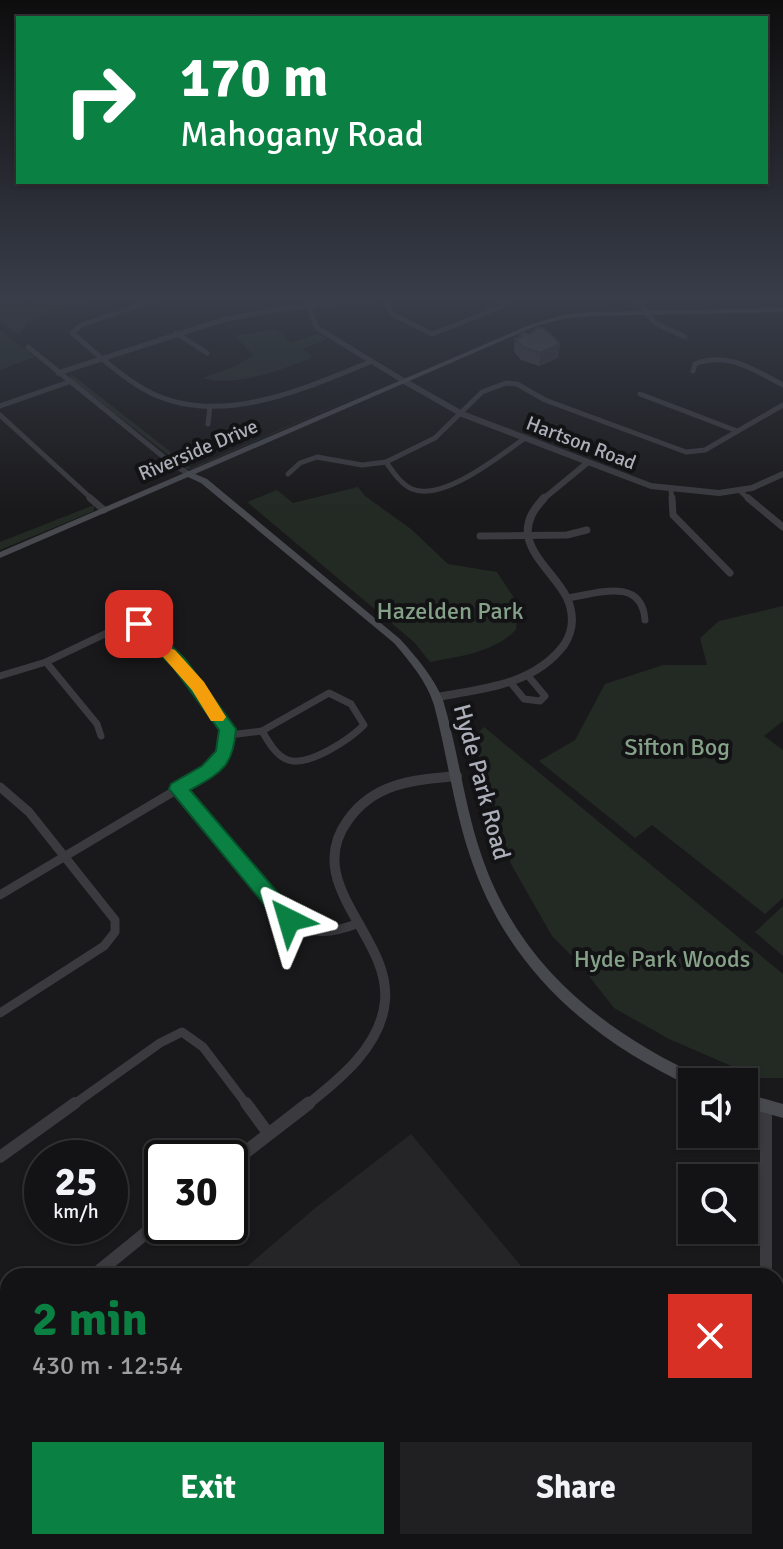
<!DOCTYPE html>
<html lang="en">
<head>
<meta charset="utf-8">
<style>
  body { margin:0; font-family:Signika,sans-serif; background:#202022; color:#f1f3f6; height:100vh; display:flex; flex-direction:column; font-size:30px; white-space:nowrap }
  * { box-sizing:border-box; margin:0 }
  p { font-size:26px; color:#9d9ea0 }
  .icon { flex:none; width:44px; height:44px; fill:none; stroke:currentColor; stroke-width:2; stroke-linecap:round; stroke-linejoin:round }
  .map { position:relative; flex:1; overflow:hidden }
  .sheet { position:absolute; left:0px; top:1268px; width:784px; height:282px; display:flex; flex-direction:column; background:#131214; border-radius:24px 24px 0 0; box-shadow:0 2px 6px #0004,0 0 0 2px #323234 }
  .sheet>* { flex:none }
  .hud { position:absolute; left:16px; top:16px; width:752px; height:168px; border-radius:0px; box-shadow:0 2px 6px #0004,0 0 0 2px #323234; background:#0b8043; color:#fff; overflow:hidden }
  .fabs { position:absolute; left:678px; top:1068px; display:grid; gap:16px }
  .fabs a { display:grid; place-items:center; width:80px; height:80px; border-radius:0px; background:#131214; box-shadow:0 2px 6px #0004,0 0 0 2px #323234; font-size:40px }
  .speed { position:absolute; left:24px; top:1140px; display:flex; gap:16px; font-size:40px; font-weight:700; text-align:center }
  .speed>* { display:grid; place-content:center; width:104px; height:104px; border-radius:50%; background:#131214; box-shadow:0 2px 6px #0004,0 0 0 2px #323234; line-height:1 }
  .speed small { font-size:20px; font-weight:400 }
  .speed .limit { border:4px solid #111; border-radius:12px; background:#fff; color:#111 }
  .pin { position:absolute; display:grid; place-items:center; width:68px; height:68px; color:#fff; margin:-34px; border-radius:16px; box-shadow:0 4px 12px #0006 }
  .me { position:absolute; width:88px; margin:-44px; rotate:320deg; stroke-linejoin:round; filter:drop-shadow(0 0 6px #0008) }
  .turn { display:flex; align-items:center; gap:28px; height:168px; padding:0 32px; font-size:36px }
  .turn .icon { width:104px; height:104px; stroke-width:2.5 }
  .turn b { display:block; font-size:56px; line-height:68px }
  .round { display:grid; place-items:center; flex:none; width:84px; height:84px; border-radius:0px; background:#202022 }
  .summary { display:flex; align-items:center; justify-content:space-between; height:136px; padding:0 32px }
  h1 { font-size:48px; font-weight:700; line-height:60px; color:#0b8043 }
  .action { display:flex; gap:16px; margin-top:auto; padding:16px 32px }
  .action a { flex:1; height:92px; border-radius:0px; background:#0b8043; color:#fff; font-size:32px; font-weight:700; line-height:92px; text-align:center }
  .action a+a { background:#202022; color:#f1f3f6 }
  .map>svg:first-child { display:block }
</style>
</head>
<body>
<div class="map">
<svg width="783" height="1549" viewBox="0 0 783 1549">
  <rect width="100%" height="100%" fill="#19181a"/>
  <path fill="#252427" d="M411,1134L521,1266L511,1276H236L314,1209Z"/>
  <g fill="#232a24">
    <path d="M88,296H103L44,314L28,322L18,335L0,322V302L26,297V304Z"/>
    <path d="M276,329L291,343L318,334L327,339L302,349L314,357C285,369 233,388 203,378L238,365L253,355L235,336Z"/>
    <path d="M0,330L35,357L0,370Z"/>
    <path d="M70,373L191,468L394,380L192,469H187L71,380Z"/>
    <path d="M358,487L365,496L411,529L448,564L497,572L518,604L516,630C492,653 461,656 430,662L414,642L247,502L277,490L293,503Z"/>
    <path d="M94,505V511L0,550V542Z"/>
    <path d="M783,606V721L764,736L783,750V898L765,914L652,825L635,838L539,761L575,740L605,684L663,665H707L700,638L719,621Z"/>
    <path d="M484,727L783,974V1078H759L669,1039L614,1008L577,961L552,936L511,864L487,778L472,739Z"/>
    <path d="M783,906V956L755,932Z"/>
    <path d="M244,1542H422L408,1549H237Z"/>
    <path d="M425,1542H521L515,1549H430Z"/>
  </g>
  <g fill="none" stroke-linecap="round" stroke-linejoin="round">
    <g stroke="#3a3a3f" stroke-width="5">
      <path d="M168,296L81,325L72,333C97,353 121,378 151,393C221,427 304,389 370,362"/>
      <path d="M633,296L655,323L685,337"/>
      <path d="M385,299L392,314L432,334L501,307L515,296"/>
      <path d="M309,306L317,328L404,381"/>
      <path d="M176,333L207,353"/>
      <path d="M28,347L171,463L189,474"/>
      <path d="M693,371L695,364C728,351 754,370 783,385"/>
      <path d="M58,373L222,320L281,309L406,296"/>
      <path d="M640,394L737,431"/>
      <path d="M0,406L69,382"/>
      <path d="M0,415L93,500"/>
      <path d="M208,424L210,406"/>
      <path d="M386,462C393,472 401,484 412,489C443,502 501,455 525,438"/>
      <path d="M288,474L300,463L317,457L362,465L386,462L435,438L482,392L506,383L517,384L545,400L686,452L705,450L783,405"/>
      <path d="M671,490L672,500"/>
      <path d="M740,491L750,500"/>
    </g>
    <g stroke="#3a3a3f" stroke-width="7">
      <path d="M90,498L104,510"/>
      <path d="M672,498L673,515L730,573"/>
      <path d="M748,498L783,527"/>
      <path d="M480,536L567,535L587,530"/>
      <path d="M112,596L179,663L228,729L225,754L216,763"/>
      <path d="M568,598C598,593 642,577 645,620"/>
      <path d="M46,662L97,724L101,736"/>
      <path d="M0,676L46,662L134,620"/>
      <path d="M511,683L524,699L540,701L545,696L529,677"/>
      <path d="M329,693L351,704L364,725C350,739 309,767 288,760C276,756 268,741 262,731Z"/>
      <path d="M229,735L262,731"/>
    </g>
    <g stroke="#3a3a3f" stroke-width="9">
      <path d="M0,787L29,812L115,920V932L104,946L0,1013"/>
      <path d="M178,789L289,920C313,937 333,933 359,923"/>
      <path d="M0,895L208,771L218,761"/>
      <path d="M73,1105L160,1043L182,1032L203,1047L247,1105"/>
    </g>
    <g stroke="#3a3a3f" stroke-width="12">
      <path d="M246,1103L268,1133"/>
      <path d="M766,1107V1276"/>
      <path d="M0,1157L75,1103"/>
      <path d="M776,1363L783,1391"/>
      <path d="M581,1542L593,1549"/>
      <path d="M91,1546L93,1549"/>
      <path d="M540,1549L547,1542"/>
    </g>
    <g stroke="#3a3a3f" stroke-width="6">
      <path d="M404,381L462,414L651,486L719,493L752,488L783,474"/>
      <path d="M542,500L587,463"/>
    </g>
    <path stroke="#3a3a3f" stroke-width="8" d="M437,697C483,689 534,685 564,645C574,630 574,614 567,598C557,577 533,560 528,536C526,520 534,509 544,498"/>
    <path stroke="#3a3a3f" stroke-width="10" d="M307,1105C340,1079 381,1046 385,1001C391,936 301,884 348,820C375,782 415,780 457,776"/>
    <g stroke="#3a3a3f" stroke-width="13">
      <path d="M230,1164L309,1103"/>
      <path d="M93,1276L162,1220"/>
      <path d="M0,1352L8,1346"/>
    </g>
    <g fill="#48494f" fill-rule="evenodd">
      <path d="M783,308V312L591,316L563,319L536,326L195,474L207,479L400,639C417,658 433,676 443,700C458,750 464,804 481,854C518,964 600,1029 701,1077L703,1082H692V1087C587,1038 505,966 469,853C453,804 447,754 434,705C426,680 410,662 394,643L201,483L188,477L0,558V552L532,324L563,315L591,312Z"/>
      <path d="M744,1093L783,1104V1118L744,1107Z"/>
    </g>
  </g>
  <path fill="#3c3b40" d="M519,334H529L560,344L558,358L539,366L521,360L514,352L515,339L519,338Z"/>
  <path fill="#313034" d="M560,344L558,358L539,366L540,353Z"/>
  <path fill="#46454a" stroke="#313034" stroke-width="2" d="M538,327L546,330L560,344L540,353L523,347L515,339L522,337L519,334L524,332L529,334Z"/>
  <linearGradient id="sky" x2="0" y2="1"><stop stop-color="#0e0d0e"/><stop offset="0.58" stop-color="#383d49"/><stop offset="1" stop-color="#383d49" stop-opacity="0"/></linearGradient>
  <rect width="783" height="513" fill="url(#sky)"/>
  <path fill="#0b8043" stroke="#07532c" stroke-width="2" d="M139,619L144,620L185,659L236,729C233,767 222,772 190,790L296,914L299,920L296,926L289,929L282,926L169,789L171,784L202,766L216,751L219,730L173,667L133,628V620Z"/>
  <path fill="#f59e0b" d="M169,648L175,650L204,682L226,717L223,721H211L192,690L164,658L161,654Z"/>
  <g text-anchor="middle" dominant-baseline="central" stroke-width="8" stroke-linejoin="round" paint-order="stroke">
    <g font-size="20" fill="#acafb9" stroke="#131315">
      <text transform="translate(581 443) rotate(21)">Hartson Road</text>
      <text transform="translate(198 450) rotate(-23)">Riverside Drive</text>
    </g>
    <g font-size="24" fill="#85a289" stroke="#131315">
      <text x="450" y="611">Hazelden Park</text>
      <text x="677" y="747">Sifton Bog</text>
      <text x="662" y="959">Hyde Park Woods</text>
    </g>
    <g font-size="24" fill="#acafb9" stroke="#131315">
      <text transform="translate(482 782) rotate(75)">Hyde Park Road</text>
    </g>
  </g>
</svg>
<div class="fabs">
<a><svg class="icon" aria-label="sound" viewBox="0 0 24 24"><path d="M4 9h4l5-4v14l-5-4H4zM17 9q2 3 0 6"/></svg></a>
<a><svg class="icon" aria-label="search" viewBox="0 0 24 24"><circle cx="10" cy="10" r="6"/><path d="M15 15l6 6"/></svg></a>
</div>
<div class="speed"><div>25<small>km/h</small></div><div class="limit">30</div></div>
<div class="pin" style="left:139px;top:624px;background:#d93025"><svg class="icon" aria-label="arrive" viewBox="0 0 24 24"><path d="M6 21V4h12l-3 4 3 4H6"/></svg></div>
<svg class="me" style="left:289px;top:920px" viewBox="-20 -20 40 40"><path d="M0-17L14 15 0 8-14 15z" fill="#0b8043" stroke="#fff" stroke-width="4"/></svg>
<div class="hud">
<div class="turn"><svg class="icon" aria-label="right" viewBox="0 0 24 24"><path d="M7 20v-9h11M14 6l5 5-5 5"/></svg><div><b>170 m</b>Mahogany Road</div></div>
</div>
<section class="sheet">
<div class="summary"><div><h1>2 min</h1><p>430 m · 12:54</p></div><a class="round" style="background:#d93025;color:#fff"><svg class="icon" aria-label="close" viewBox="0 0 24 24"><path d="M6 6l12 12M18 6L6 18"/></svg></a></div>
<div class="action"><a>Exit</a><a>Share</a></div>
</section>
</div>
</body>
</html>
